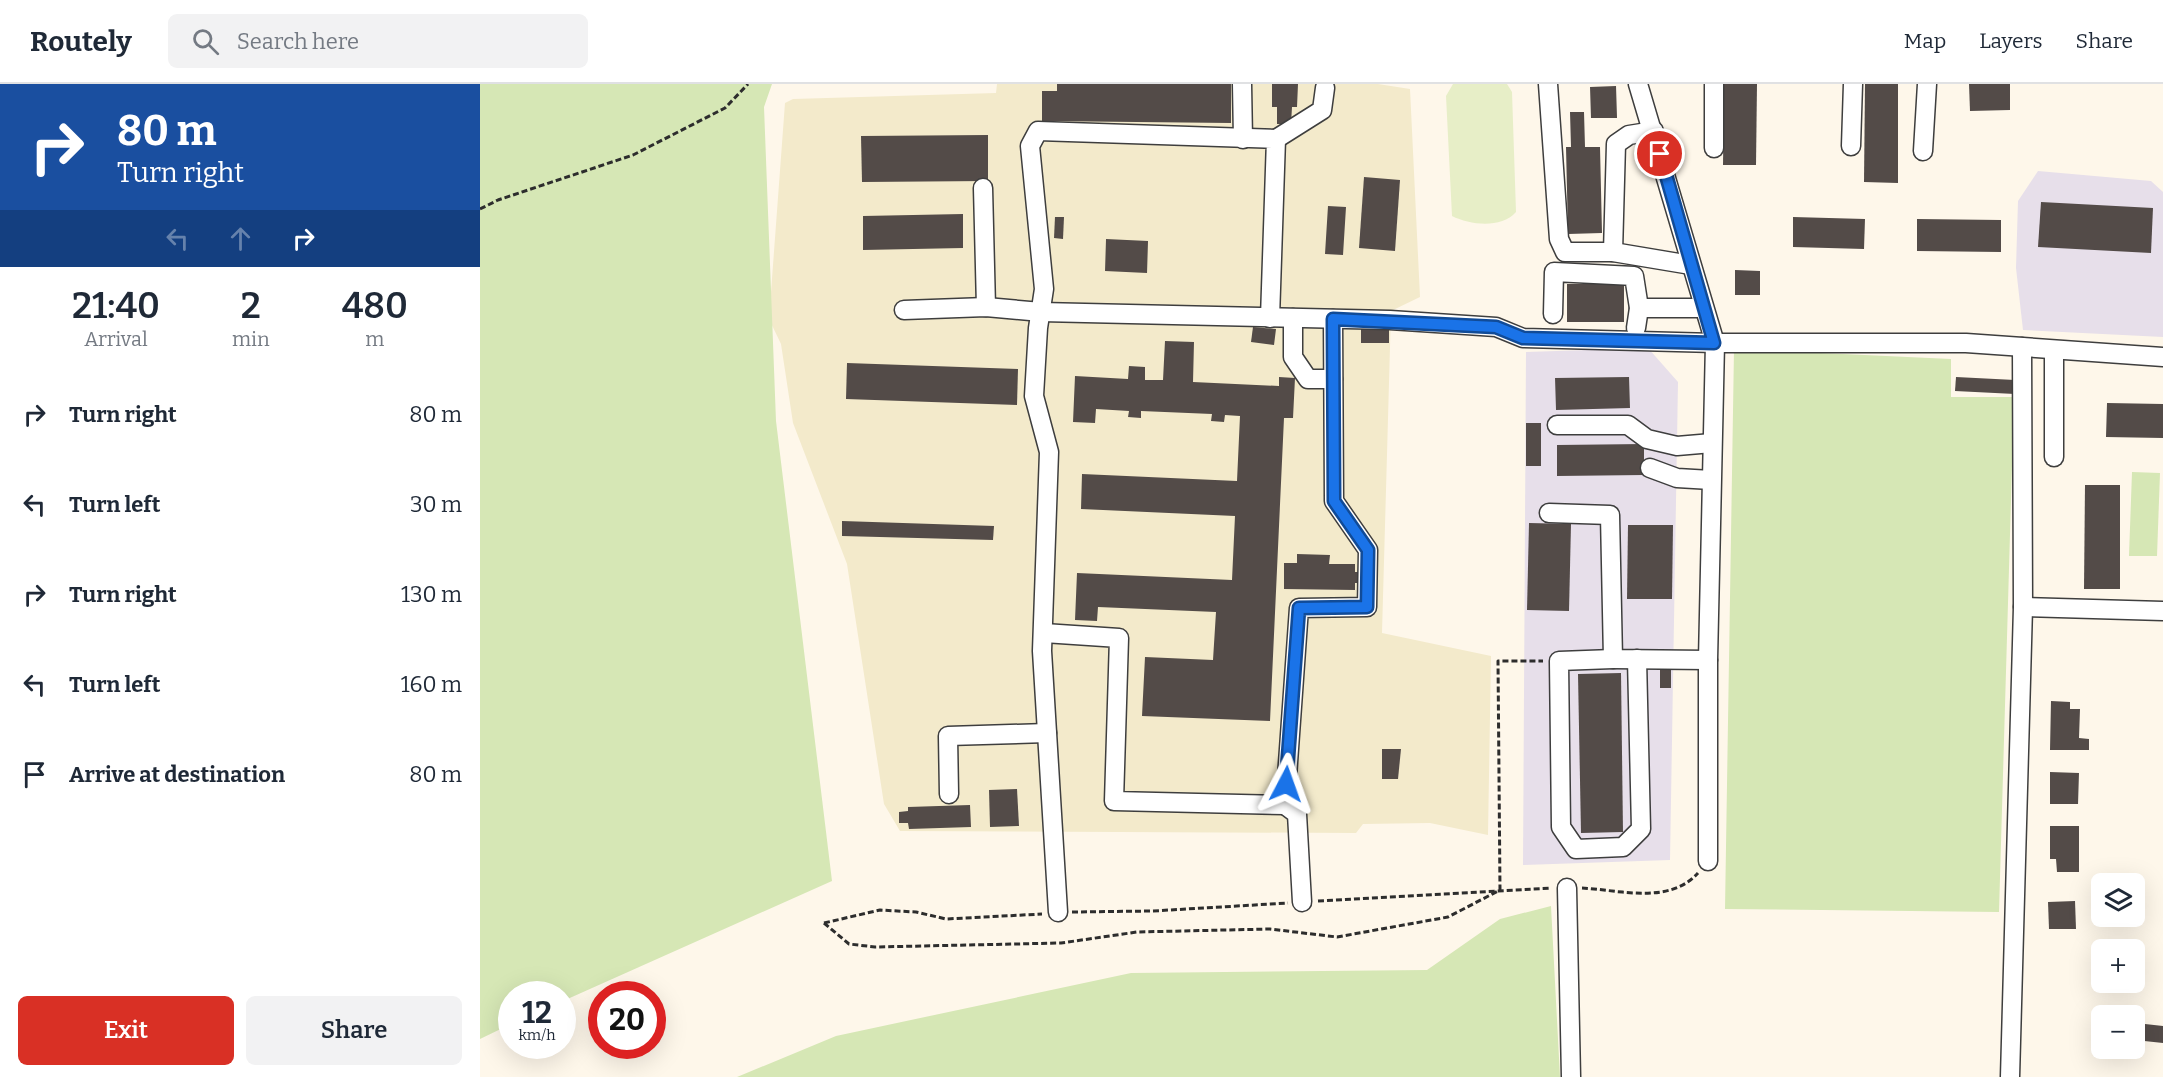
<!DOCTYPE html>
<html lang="en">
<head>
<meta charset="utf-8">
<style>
  body { margin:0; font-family:Bitter,serif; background:#f2f2f3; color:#1f2937; height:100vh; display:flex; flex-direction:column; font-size:22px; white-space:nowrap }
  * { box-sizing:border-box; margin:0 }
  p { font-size:20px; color:#747a83 }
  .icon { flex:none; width:33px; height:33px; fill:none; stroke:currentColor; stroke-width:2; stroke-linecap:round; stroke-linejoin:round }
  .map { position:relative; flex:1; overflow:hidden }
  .panel { display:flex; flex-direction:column; background:#fff; width:480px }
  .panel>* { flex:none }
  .banner { background:#1a4fa0; color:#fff; overflow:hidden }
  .fabs { position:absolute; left:1611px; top:789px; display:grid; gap:12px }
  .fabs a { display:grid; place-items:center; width:54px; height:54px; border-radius:9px; background:#fff; box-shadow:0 6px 24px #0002; font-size:30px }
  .speed { position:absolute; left:18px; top:897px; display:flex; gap:12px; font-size:30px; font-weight:700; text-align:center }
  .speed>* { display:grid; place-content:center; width:78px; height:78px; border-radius:50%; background:#fff; box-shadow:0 6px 24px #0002; line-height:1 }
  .speed small { font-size:15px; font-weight:400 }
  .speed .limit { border:9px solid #d22; background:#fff; color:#111 }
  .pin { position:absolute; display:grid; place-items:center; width:51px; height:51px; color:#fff; margin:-26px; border:3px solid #fff; border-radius:50%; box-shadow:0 2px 6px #0007 }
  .me { position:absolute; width:66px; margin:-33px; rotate:4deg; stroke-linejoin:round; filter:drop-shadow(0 0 4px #0008) }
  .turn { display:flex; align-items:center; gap:21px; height:126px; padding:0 18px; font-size:27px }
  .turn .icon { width:78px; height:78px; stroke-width:2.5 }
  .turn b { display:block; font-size:42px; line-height:51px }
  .lanes { display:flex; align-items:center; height:57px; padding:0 18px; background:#0003; justify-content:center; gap:30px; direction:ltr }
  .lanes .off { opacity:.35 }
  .eta { display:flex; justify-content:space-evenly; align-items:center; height:102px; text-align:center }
  .eta b { font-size:36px; font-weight:600; line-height:42px }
  .button { display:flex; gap:12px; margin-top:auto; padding:12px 18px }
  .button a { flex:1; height:69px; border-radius:9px; background:#d93025; color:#fff; font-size:24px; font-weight:600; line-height:69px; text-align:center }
  .button a+a { background:#f2f2f3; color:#1f2937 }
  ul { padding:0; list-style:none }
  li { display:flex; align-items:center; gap:18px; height:90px; padding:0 18px }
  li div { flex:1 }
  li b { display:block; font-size:22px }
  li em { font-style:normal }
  header { display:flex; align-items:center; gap:36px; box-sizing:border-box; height:84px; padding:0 30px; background:#fff; border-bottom:2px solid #e0e1e3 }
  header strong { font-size:28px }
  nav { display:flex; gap:33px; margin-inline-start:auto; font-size:21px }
  .search { width:420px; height:54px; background:#f2f2f3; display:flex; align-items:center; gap:15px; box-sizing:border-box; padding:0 21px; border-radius:9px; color:#747a83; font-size:22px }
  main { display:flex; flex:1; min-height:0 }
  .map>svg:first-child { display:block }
</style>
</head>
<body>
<header>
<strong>Routely</strong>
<div class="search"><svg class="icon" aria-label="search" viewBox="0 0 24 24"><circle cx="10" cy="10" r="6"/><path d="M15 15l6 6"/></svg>Search here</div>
<nav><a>Map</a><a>Layers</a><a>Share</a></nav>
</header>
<main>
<section class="panel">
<div class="banner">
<div class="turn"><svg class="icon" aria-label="right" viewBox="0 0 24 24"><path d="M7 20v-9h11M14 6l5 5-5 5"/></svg><div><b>80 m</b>Turn right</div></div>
<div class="lanes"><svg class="icon off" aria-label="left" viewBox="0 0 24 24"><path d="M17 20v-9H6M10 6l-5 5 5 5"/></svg><svg class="icon off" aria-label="ahead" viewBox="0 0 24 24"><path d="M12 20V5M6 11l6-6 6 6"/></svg><svg class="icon" aria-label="right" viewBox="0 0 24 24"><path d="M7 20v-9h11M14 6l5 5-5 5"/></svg></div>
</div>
<div class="eta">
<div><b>21:40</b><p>Arrival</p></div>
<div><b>2</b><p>min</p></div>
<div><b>480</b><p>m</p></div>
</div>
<ul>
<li><svg class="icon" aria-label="right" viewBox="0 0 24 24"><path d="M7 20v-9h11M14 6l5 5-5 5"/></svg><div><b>Turn right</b></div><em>80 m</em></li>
<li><svg class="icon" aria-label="left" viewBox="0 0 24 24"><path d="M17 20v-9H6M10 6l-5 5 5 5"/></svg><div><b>Turn left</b></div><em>30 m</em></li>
<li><svg class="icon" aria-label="right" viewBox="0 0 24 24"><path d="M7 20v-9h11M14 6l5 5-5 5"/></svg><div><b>Turn right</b></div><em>130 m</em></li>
<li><svg class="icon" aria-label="left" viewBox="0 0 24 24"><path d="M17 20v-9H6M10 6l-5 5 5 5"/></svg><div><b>Turn left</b></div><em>160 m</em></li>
<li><svg class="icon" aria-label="arrive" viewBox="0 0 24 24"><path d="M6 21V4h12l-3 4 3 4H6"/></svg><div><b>Arrive at destination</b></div><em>80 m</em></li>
</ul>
<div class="button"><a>Exit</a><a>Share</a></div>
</section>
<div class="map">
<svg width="1683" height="993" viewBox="0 0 1683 993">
  <rect width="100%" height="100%" fill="#fef7ea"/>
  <g fill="#e7dfea">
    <path d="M1558,87L1671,97L1683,108V253L1543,246L1536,184L1538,117Z"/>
    <path d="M1168,264L1198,298L1190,776L1043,781L1046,268Z"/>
  </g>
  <path fill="#f3eacb" d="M517,0H898L930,5L940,213L911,227L902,549L1011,572L1008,751L950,739L883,740L876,749L420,747L404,720L367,480L313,339L301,260L289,235L305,19L313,15L516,9Z"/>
  <g fill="#d6e7b5">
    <path d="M0,0H292L284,23L296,337L352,797L83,917L82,910H32L31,940L0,955Z"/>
    <path d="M1254,265L1471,275V313H1534L1519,828L1245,825Z"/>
    <path d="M1652,388L1680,389L1677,472H1649Z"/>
    <path d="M1071,822L1080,993H257L356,952L651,889L947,886L1020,835Z"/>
  </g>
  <path fill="#e7eec7" d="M973,0H1027L1032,8L1036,128C1021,145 990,141 972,132L966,12Z"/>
  <g fill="#534b48">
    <path d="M577,0H751V39L562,37V7H577Z"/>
    <path d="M792,0H818L817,23H812L811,40H797V23H792Z"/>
    <path d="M1244,0H1277L1276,81H1243Z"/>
    <path d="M1385,0H1418V99L1384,98Z"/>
    <path d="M1489,0H1530V26L1490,27Z"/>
    <path d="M1136,2L1137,34H1111L1110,3Z"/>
    <path d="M1090,28H1104L1105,63H1120L1122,149L1088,150L1086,63H1091Z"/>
    <path d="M508,51V97L382,98L381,52Z"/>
    <path d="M884,93L920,96L915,167L879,164Z"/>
    <path d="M1561,118L1673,124L1671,169L1558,163Z"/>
    <path d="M848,122L866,123L863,171L845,170Z"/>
    <path d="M483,130V164L383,166V132Z"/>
    <path d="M575,133H584L583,155L574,154Z"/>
    <path d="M1313,133L1385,135L1384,165L1313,163Z"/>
    <path d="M1437,135L1521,136V168L1437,167Z"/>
    <path d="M626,155L668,157L667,189L625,187Z"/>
    <path d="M1255,186L1280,187V211H1255Z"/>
    <rect x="1087" y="200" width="57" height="38"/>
    <path d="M773,243L796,245L794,261L771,258Z"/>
    <rect x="881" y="243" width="28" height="16"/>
    <path d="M685,257L714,258L713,298L799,302V293L815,294L813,334H804L790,637L662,632L665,573L733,576L736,528L618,523L617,537L595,536L597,489L752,496L755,432L601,425L602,390L757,397L760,332L745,331L744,338L731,337L732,330L661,327V334L648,333L649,327L616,325L615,339L593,338L595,292L648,295L649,282L665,283V296H683Z"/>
    <path d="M367,279L538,285L537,321L366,315Z"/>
    <path d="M1149,293L1150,324L1076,326L1075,294Z"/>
    <path d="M1476,293L1535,296V310L1475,307Z"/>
    <path d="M1627,319L1683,320V354L1626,353Z"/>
    <rect x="1046" y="339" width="15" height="43"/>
    <path d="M1164,360V391L1077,392V361Z"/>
    <path d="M1605,401H1640V505H1604Z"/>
    <path d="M362,437L514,442L513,456L362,452Z"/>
    <path d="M1049,439L1091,440L1089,527L1047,526Z"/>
    <path d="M1148,441H1193L1192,515H1147Z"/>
    <path d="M817,470L850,471L849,480H875V488H881V499H875V506L804,505V479H817Z"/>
    <path d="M1191,581V604H1180V582Z"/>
    <path d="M1141,589L1143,748L1101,749L1098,590Z"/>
    <path d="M1571,617L1590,618V625H1600L1599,654L1609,655V666H1570Z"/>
    <path d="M902,665H921L918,695H902Z"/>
    <path d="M1570,688L1599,689L1598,720H1570Z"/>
    <path d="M537,705L539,742L510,743L509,706Z"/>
    <path d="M490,721L491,743L429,745L428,739H419V728L428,727V723Z"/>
    <path d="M1570,742H1599V788H1577L1576,775H1570Z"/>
    <path d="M1595,817L1596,845H1569L1568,818Z"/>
    <path d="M1656,939L1683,942V959L1655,956Z"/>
  </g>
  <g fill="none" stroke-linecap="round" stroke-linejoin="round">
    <defs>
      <g id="minor">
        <path d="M762,0L763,55"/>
        <path d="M1068,0L1079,155L1085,168H1133L1211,181"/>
        <path d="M1158,0L1235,259L1228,576V777"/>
        <path d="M796,55L842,26L845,4"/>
        <path d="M1371,62L1373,0"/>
        <path d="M1234,64V0"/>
        <path d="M1443,67L1447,0"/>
        <path d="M503,104L506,223"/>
        <path d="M1133,168L1136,60L1149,51L1174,47"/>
        <path d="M1159,224H1224"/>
        <path d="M424,226L506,223L561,228L910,236L1016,243L1043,254L1235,259H1486L1683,273"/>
        <path d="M1073,230L1074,188L1154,192L1159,224L1156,244"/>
        <path d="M813,234V273L828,295H853"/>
        <path d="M1077,341H1148L1167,355L1197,362L1232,359"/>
        <path d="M1574,373V266"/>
        <path d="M1170,384L1197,394L1231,396"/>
        <path d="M1069,429L1130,431L1133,575L1228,576"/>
        <path d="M1543,523L1683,527"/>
        <path d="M564,549L639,554L634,717L805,721L819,524L887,523L888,466L854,417L853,235"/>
        <path d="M1133,575L1079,577L1081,743L1096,765L1143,763L1161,745L1157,575"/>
        <path d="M469,710L468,652L567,649"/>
        <path d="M805,721L817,730L822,818"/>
        <path d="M1087,804L1091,993"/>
        <path d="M578,828L562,567L569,368L554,312L558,244L564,205L550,62L558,47L796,55L790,234"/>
        <path d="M1530,993L1543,523L1542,263"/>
      </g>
    </defs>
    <use href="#minor" stroke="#3e3e3e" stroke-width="21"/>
    <g stroke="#2d2d2d" stroke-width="3" stroke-dasharray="6 3" stroke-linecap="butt">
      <path d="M0,125L18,116L153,71L245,24L268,0"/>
      <path d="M1102,804C1140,806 1189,821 1218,789"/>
      <path d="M838,817L1071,804"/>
      <path d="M592,828L673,827L808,819"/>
      <path d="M344,839L369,860L395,863L581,859L657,848L790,845L857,853L968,833L1020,806L1018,577H1063"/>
      <path d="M344,839L400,826L436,828L466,835L562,830"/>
    </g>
    <use href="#minor" stroke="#fff" stroke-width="18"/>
  </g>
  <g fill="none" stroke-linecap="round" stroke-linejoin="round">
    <defs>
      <path id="route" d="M806,700L819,524L887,523L888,466L854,417L853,235L1016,243L1043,254L1234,259L1180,70"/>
    </defs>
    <use href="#route" stroke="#114b97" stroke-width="15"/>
    <use href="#route" stroke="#1a73e8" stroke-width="10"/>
  </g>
</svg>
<div class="fabs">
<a><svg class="icon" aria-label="layers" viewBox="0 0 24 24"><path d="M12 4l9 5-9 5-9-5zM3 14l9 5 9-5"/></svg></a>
<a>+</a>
<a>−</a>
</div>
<div class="speed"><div>12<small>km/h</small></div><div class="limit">20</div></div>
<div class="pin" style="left:1180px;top:70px;background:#d93025"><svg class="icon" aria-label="arrive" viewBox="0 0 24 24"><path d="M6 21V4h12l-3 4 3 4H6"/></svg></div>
<svg class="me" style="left:806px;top:700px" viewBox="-20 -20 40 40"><path d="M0-17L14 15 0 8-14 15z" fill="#1a73e8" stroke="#fff" stroke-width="4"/></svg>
</div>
</main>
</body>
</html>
